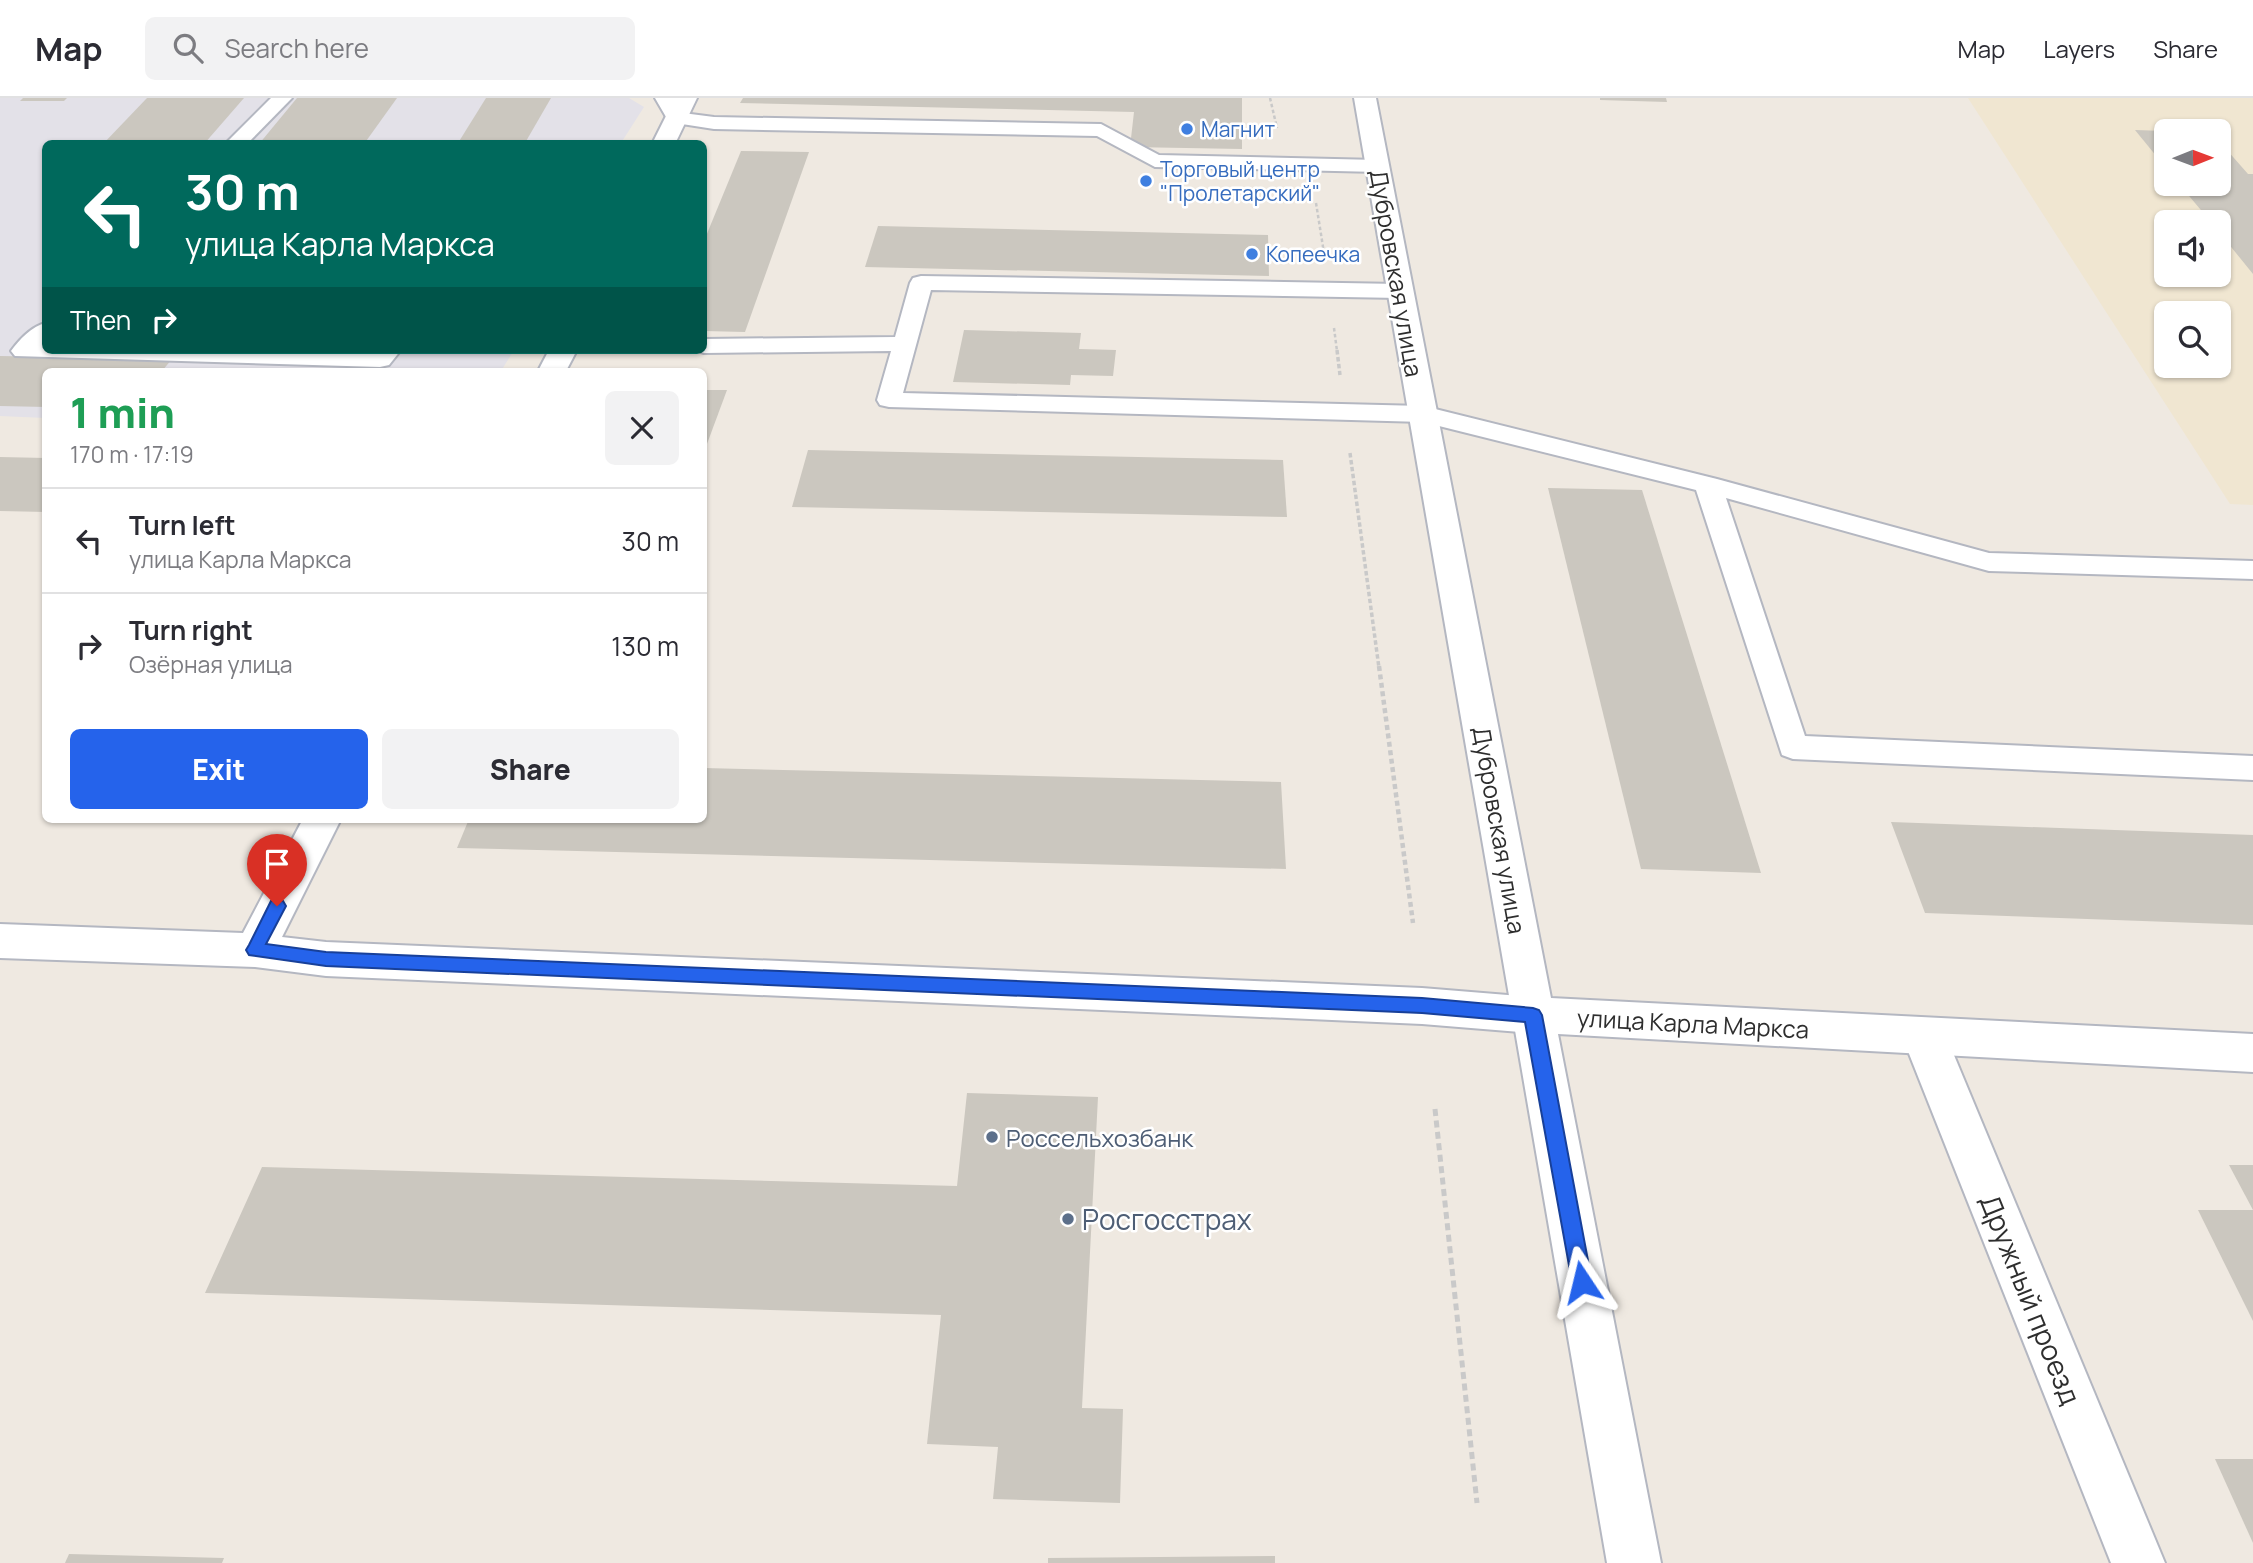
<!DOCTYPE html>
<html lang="en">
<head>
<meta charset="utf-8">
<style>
  body { margin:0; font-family:Manrope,sans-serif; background:#f2f2f3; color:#2b2b33; height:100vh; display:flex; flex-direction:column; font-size:26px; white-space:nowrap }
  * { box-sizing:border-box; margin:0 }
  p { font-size:23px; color:#7c7c81 }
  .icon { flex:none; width:38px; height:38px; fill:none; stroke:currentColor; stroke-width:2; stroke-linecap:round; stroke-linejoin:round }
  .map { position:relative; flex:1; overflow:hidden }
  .drawer { position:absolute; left:42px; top:270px; width:665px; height:455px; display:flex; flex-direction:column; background:#fff; border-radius:10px; box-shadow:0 2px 5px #0004 }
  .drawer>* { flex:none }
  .hud { position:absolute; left:42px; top:42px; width:665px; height:214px; border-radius:10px; box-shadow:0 2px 5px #0004; background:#00695c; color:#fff; overflow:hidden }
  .needle { width:46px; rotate:89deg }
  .fabs { position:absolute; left:2154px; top:21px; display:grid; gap:14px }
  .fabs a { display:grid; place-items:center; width:77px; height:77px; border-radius:10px; background:#fff; box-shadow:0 2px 5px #0004; font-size:35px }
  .pin { position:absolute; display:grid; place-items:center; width:60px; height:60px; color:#fff; margin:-72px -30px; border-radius:50% 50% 50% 0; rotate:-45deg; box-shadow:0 0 7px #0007 }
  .pin .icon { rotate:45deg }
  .me { position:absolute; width:77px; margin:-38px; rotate:350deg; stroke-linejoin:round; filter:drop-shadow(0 0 5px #0008) }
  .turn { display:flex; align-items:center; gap:24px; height:147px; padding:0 28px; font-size:32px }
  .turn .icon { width:91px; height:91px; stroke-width:2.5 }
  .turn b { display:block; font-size:49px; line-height:60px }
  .then { display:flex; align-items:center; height:66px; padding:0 28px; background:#0003; gap:14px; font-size:26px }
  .round { display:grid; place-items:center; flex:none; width:74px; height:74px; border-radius:10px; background:#f2f2f3 }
  .headline { display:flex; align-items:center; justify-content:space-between; height:119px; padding:0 28px }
  h1 { font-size:42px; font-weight:800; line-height:52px; color:#1e9e55 }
  .action { display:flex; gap:14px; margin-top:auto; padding:14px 28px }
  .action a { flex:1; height:80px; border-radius:10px; background:#2563eb; color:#fff; font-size:28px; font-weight:800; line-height:80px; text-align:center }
  .action a+a { background:#f2f2f3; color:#2b2b33 }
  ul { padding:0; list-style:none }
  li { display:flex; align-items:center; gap:21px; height:105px; padding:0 28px; border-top:2px solid #e1e1e2 }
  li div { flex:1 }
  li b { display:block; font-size:26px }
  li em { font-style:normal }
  header { display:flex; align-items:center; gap:42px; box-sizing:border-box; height:98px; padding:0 35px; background:#fff; border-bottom:2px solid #e1e1e2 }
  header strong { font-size:33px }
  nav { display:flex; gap:38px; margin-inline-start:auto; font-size:24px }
  .search { width:490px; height:63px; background:#f2f2f3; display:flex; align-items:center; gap:18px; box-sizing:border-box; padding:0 24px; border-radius:10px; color:#7c7c81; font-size:26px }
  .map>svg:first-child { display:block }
</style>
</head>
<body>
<header>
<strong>Map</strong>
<div class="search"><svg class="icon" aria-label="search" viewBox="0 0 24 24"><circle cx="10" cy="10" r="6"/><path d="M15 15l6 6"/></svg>Search here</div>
<nav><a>Map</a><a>Layers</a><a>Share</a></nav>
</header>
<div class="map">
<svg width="2253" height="1465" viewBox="0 0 2253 1465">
  <rect width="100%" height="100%" fill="#efe9e1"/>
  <path fill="#e3e1e8" d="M0,0H629L644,9L621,45L46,46V252H514L501,273H46L45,320L0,318Z"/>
  <path fill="#f0e6d1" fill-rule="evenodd" d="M1968,0H2253V407L2230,406ZM2166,33H2219V86H2166ZM2166,124H2219V177H2166ZM2166,215H2219V268H2166Z"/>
  <g fill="#cbc7bf">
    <path d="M23,0H67L64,3H20Z"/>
    <path d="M147,0H244L204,46H103Z"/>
    <path d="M297,0H397L364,46H259Z"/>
    <path d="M486,0H551L525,45H458Z"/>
    <path d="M743,0H1242V51L1130,49L1134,14L740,5Z"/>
    <path d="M1600,0H1666L1667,4L1600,2Z"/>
    <path d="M2135,32L2166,33V70Z"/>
    <path d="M2219,43L2248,76H2253V176L2219,134V124H2211L2179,86H2219Z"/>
    <path d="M741,53L809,54L745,234L704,233V143Z"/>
    <path d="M878,128L1268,137L1269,178L865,169Z"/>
    <path d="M964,232L1081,235L1079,251L1116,252L1113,278L1071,277L1070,287L953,284Z"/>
    <path d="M0,258L172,261L162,273H46V309L0,308Z"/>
    <path d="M704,292H727L704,354Z"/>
    <path d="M808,352L1283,362L1287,419L792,409Z"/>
    <path d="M0,359L46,360V414L0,413Z"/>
    <path d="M1548,390L1642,392L1761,775L1641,771Z"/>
    <path d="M704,670L1281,684L1286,771L457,750L469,721H704Z"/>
    <path d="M1891,724L2253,737V827L1925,815Z"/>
    <path d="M967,995L1098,999L1082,1310L1123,1311L1120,1405L993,1401L998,1349L927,1346L941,1217L205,1195L262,1069L957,1088Z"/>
    <path d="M2229,1067H2253V1112Z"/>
    <path d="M2198,1112H2253V1223Z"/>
    <path d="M2215,1361H2253V1445Z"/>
    <path d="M69,1456L224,1460L222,1465H65Z"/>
    <path d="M1275,1458V1465H1048V1460Z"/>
  </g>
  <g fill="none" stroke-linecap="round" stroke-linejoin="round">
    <defs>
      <g id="service">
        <path d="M271,0H292L247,46H225Z"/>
        <path d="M655,0H675L683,15L714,19L1101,26L1159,57L1378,62L1385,64L1388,68L1385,72L1378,74L1155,69L1097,38L714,31L669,24Z"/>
        <path d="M921,178L1400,186L1408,188L1411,193L1408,198L1400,200L931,192L903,295L1423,308L1717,381L1989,455L2253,463V481L1989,473L1726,400L1805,638L2253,658V682L1793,661L1782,657L1696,392L1423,324L889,309L880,307L877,302L891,253L704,255L695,252H704V241L895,239L910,185L913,180Z"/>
        <path d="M46,225V252L374,255L376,252H401L389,267L380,269L15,258L11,253C19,242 32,228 46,225Z"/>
      </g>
      <g id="minor">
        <path d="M675,0H697L675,46H652Z"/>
        <path d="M549,252H577L566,273H538Z"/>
        <path d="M303,721H341L282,839L326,844L1422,890L1533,899L1548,904L1554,917L1548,930L1533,935L1422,926L326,878L255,869L0,860V826L243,835Z"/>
        <path d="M1924,920L1939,925L1946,938L2165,1465H2111L1902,938L1909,925Z"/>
      </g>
      <path id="secondary" d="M1354,0H1376L1551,900L2253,936V974L1558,936L1661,1465H1607Z"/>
    </defs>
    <use href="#service" stroke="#b4b7c1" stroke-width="4"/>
    <use href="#minor" stroke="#b4b7c1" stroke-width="4"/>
    <use href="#secondary" stroke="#b4b7c1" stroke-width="4"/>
    <g stroke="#c9c9c9" stroke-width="2.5" stroke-dasharray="3.5 2.5" stroke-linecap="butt">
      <path d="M1270,0L1277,30"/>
      <path d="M1316,105L1324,155"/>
      <path d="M1334,230L1337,253"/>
    </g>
    <g stroke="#c9c9c9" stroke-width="3.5" stroke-dasharray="4.5 2.5" stroke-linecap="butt">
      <path d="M1337,252L1340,277"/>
      <path d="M1350,355L1379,570"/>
    </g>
    <path stroke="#c9c9c9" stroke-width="4.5" stroke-dasharray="5 3.5" stroke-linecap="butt" d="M1379,568L1413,825"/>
    <path stroke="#c9c9c9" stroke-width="5" stroke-dasharray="7 4.5" stroke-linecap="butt" d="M1435,1011L1477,1405"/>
    <use href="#service" fill="#fff" fill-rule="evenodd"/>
    <use href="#minor" fill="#fff" fill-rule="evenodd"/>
    <use href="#secondary" fill="#fff" fill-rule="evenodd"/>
  </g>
  <path fill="#2563eb" stroke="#184099" stroke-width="2" d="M277,802L283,803L286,808L266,846L326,854L1422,900L1533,910L1539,912L1542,917L1592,1184L1589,1191L1582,1193L1575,1191L1572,1184L1525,924L1422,915L326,868L249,857L246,852L249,847L271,803Z"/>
  <g fill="#3f7fe0" stroke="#fff" stroke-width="2.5">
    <circle cx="1187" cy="31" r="7"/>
    <circle cx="1146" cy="83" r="7"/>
    <circle cx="1252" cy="156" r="7"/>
  </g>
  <g fill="#5c6f8a" stroke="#fff" stroke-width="2.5">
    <circle cx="992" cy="1039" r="7"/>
    <circle cx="1068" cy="1121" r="7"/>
  </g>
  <g text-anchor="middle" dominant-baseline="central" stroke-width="5" stroke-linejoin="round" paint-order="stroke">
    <g font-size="21" fill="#366cbe" stroke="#fff" text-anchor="start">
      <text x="1201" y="31">Магнит</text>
      <text x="1160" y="71">Торговый центр<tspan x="1160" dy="24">"Пролетарский"</tspan></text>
      <text x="1266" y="156">Копеечка</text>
    </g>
    <g font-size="24" fill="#2e2e2e" stroke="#fff">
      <text transform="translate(1397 175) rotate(80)">Дубровская улица</text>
      <text transform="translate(1500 732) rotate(80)">Дубровская улица</text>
      <text transform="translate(1693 925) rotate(3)">улица Карла Маркса</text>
    </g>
    <g font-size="24" fill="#4e5e75" stroke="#fff" text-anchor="start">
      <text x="1006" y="1039">Россельхозбанк</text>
    </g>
    <g font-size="28" fill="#4e5e75" stroke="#fff" text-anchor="start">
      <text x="1082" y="1121">Росгосстрах</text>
    </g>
    <g font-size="28" fill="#2e2e2e" stroke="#fff">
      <text transform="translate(2031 1201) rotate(68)">Дружный проезд</text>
    </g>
  </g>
</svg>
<div class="fabs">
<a><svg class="needle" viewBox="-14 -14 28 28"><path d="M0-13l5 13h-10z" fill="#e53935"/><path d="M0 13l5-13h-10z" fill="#7c7c81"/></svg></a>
<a><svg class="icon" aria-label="sound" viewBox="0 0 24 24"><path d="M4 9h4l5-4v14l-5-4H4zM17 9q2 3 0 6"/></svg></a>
<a><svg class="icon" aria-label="search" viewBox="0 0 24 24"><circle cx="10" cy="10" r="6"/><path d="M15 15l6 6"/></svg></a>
</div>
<div class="pin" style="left:277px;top:808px;background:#d93025"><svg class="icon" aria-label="arrive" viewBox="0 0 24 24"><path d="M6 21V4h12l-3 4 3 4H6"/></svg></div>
<svg class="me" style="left:1582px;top:1184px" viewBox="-20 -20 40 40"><path d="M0-17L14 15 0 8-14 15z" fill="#2563eb" stroke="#fff" stroke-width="4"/></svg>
<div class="hud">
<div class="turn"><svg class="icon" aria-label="left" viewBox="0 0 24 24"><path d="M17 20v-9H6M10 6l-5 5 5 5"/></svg><div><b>30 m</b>улица Карла Маркса</div></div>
<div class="then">Then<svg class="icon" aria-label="right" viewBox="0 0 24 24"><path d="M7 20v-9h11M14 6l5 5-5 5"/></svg></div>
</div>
<section class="drawer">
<div class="headline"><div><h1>1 min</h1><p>170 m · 17:19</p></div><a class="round"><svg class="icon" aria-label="close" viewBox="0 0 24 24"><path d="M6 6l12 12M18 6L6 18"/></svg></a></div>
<ul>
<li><svg class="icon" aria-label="left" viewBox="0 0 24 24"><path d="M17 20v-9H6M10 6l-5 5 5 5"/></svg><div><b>Turn left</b><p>улица Карла Маркса</p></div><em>30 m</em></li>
<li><svg class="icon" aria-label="right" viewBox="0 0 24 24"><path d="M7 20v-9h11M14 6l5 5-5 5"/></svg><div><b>Turn right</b><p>Озёрная улица</p></div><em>130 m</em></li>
</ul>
<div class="action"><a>Exit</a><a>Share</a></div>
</section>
</div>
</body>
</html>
